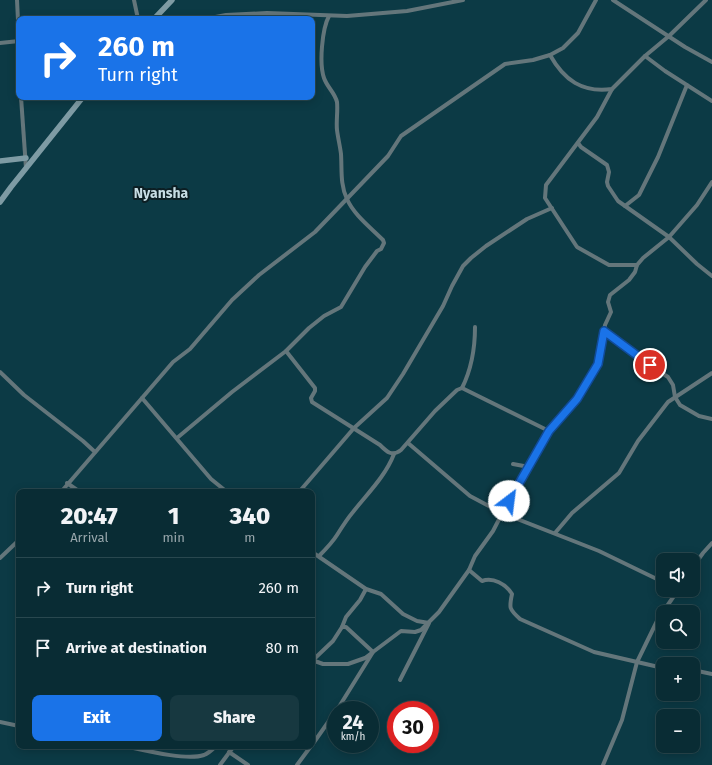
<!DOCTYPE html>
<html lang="en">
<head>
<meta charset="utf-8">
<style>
  body { margin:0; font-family:"Fira Sans",sans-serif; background:#173840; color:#f1f3f6; height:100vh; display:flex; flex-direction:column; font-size:15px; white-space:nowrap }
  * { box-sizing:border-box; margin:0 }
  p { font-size:13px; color:#99a7ac }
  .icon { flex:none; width:22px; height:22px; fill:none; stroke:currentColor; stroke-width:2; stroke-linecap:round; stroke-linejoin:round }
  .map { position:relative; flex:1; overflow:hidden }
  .drawer { position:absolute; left:16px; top:489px; width:299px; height:260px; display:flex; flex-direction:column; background:#092c34; border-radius:8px; box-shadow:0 2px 10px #0003,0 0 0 1px #29484f }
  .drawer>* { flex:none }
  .banner { position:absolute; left:16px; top:16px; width:299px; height:84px; border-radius:8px; box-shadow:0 2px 10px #0003,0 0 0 1px #29484f; background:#1a73e8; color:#fff; overflow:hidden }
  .controls { position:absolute; left:656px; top:553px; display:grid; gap:8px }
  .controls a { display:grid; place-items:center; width:44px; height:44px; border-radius:8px; background:#092c34; box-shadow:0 2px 10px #0003,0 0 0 1px #29484f; font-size:20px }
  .speed { position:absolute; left:327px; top:701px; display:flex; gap:8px; font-size:20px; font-weight:700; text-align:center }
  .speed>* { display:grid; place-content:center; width:52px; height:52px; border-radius:50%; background:#092c34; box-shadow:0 2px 10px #0003,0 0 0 1px #29484f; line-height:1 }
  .speed small { font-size:10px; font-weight:400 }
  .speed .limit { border:6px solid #d22; background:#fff; color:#111 }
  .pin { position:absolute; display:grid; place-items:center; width:34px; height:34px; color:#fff; margin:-17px; border:2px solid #fff; border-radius:50%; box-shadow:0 1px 4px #0007 }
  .me { position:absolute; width:44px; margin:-22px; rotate:30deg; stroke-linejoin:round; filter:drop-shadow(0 0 3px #0008) }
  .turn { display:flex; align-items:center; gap:14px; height:84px; padding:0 16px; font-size:18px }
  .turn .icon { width:52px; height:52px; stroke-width:2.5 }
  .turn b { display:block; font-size:28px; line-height:34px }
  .eta { display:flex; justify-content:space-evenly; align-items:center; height:68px; text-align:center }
  .eta b { font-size:24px; font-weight:800; line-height:28px }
  .button { display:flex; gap:8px; margin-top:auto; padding:8px 16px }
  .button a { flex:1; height:46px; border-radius:8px; background:#1a73e8; color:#fff; font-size:16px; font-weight:800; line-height:46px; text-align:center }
  .button a+a { background:#173840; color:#f1f3f6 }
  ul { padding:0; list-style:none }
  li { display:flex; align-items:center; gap:12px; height:60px; padding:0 16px; border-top:1px solid #29484f }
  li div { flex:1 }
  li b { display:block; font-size:15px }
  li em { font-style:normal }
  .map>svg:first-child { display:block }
</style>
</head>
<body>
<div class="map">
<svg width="712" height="765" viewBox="0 0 712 765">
  <rect width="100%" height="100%" fill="#0c3a45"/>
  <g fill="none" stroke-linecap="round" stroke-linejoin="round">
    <g stroke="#64767b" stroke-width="4">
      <path d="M17,0L19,41"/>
      <path d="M134,0L138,19"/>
      <path d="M613,0L685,47L712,62"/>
      <path d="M205,19L226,15L267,13L347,16L407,11L463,0"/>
      <path d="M0,43L19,41V45"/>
      <path d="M550,55C564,80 582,93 612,89L645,56L665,71L712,101"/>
      <path d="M645,56L669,36L706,0"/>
      <path d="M612,89L597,117L546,185L545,198L577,247L609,265H637"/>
      <path d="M21,97L26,168"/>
      <path d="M578,143L581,147L607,165L609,172L607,182L608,186L618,201L669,237L697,264L712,276"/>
      <path d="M625,206L639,195L658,157L687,85"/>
      <path d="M604,331L640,359L668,377L673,385L675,397L680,405L699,416L712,419"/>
      <path d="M286,351L315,388V391L311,398L312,402L380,445C387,452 392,457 401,450L435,411L457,390L462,388L549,431"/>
      <path d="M0,372L24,395L83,441L95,452"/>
      <path d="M462,388C471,370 475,347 475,327"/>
      <path d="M142,398L211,479L227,492"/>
      <path d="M177,438L232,392L286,351L309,328L324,316L341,307L365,267L377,251L381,249L384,243L383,240C370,227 354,215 347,199C340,185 342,169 341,154C340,146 338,138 337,130C336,121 338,111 337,102C335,93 327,87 324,78C319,64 322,29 329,16"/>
      <path d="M408,443L470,496L502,513L599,551L663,582"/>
      <path d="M529,467L549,431L577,399L599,364L605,325L611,312L608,302L610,295L629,280L635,272L637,265L643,258L669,237L697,205L712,182"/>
      <path d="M67,483L80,492"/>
      <path d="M61,492L173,362L190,349L232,300L259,275L315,232L388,156L401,136L505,64L533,60L550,55L563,48L578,33L596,0"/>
      <path d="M299,492L354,428L387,398L403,374L443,306L452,286L463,266L471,258L486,246L527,219L552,208"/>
      <path d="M555,533L572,513L619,473L638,441L668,402L712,373"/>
      <path d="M312,552L366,589L381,594L403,614L417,621L429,623L400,680"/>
      <path d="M319,556C325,550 332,543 337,535C342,527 347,519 353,512C367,494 385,477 394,454"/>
      <path d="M0,558L19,540"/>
      <path d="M693,567L703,553L712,543"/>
      <path d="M469,570L475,556L493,531L507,504L529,467L513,464"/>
      <path d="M663,612L678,590"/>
      <path d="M342,627L346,617L360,600L366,589"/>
      <path d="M312,660L323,664H348L365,658L401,631L415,632L421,630L439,612L469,570L482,581C493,577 506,584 512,594C509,608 509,609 520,619L594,652L663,668"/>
      <path d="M313,660L333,641L342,627H346L373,652L337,710"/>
      <path d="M693,670L712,674"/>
      <path d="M0,722L19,726"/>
      <path d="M312,745L336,711"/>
      <path d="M124,746C143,750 186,761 204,755C209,753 212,750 216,746"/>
      <path d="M229,752L248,765"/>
      <path d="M220,765L234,746"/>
      <path d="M297,765L311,746"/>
      <path d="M603,765L622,720L637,662L657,621L663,612"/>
    </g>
    <g stroke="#7e9ba4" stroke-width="5.5">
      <path d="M154,19L172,0"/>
      <path d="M0,161L26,158"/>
      <path d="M0,202L11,187L83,97"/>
    </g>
  </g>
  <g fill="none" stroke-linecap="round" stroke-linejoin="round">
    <defs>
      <path id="route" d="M509,501L549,431L577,399L598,364L604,331L650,365"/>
    </defs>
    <use href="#route" stroke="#114b97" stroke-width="10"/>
    <use href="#route" stroke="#1a73e8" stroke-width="7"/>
  </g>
  <g text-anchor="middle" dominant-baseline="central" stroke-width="4" stroke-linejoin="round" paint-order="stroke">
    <g font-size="14" font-weight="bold" fill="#c7dde4" stroke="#0c1e23">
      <text x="161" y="193">Nyansha</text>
    </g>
  </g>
</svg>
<div class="controls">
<a><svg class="icon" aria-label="sound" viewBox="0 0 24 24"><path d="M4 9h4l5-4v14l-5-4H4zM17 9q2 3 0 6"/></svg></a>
<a><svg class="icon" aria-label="search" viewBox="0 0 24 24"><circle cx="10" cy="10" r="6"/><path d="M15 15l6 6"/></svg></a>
<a>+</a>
<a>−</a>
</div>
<div class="speed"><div>24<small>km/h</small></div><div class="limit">30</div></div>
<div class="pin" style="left:650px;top:365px;background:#d93025"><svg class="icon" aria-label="arrive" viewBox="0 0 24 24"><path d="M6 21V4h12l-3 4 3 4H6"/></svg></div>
<svg class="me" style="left:509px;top:501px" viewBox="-20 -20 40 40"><circle r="19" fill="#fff"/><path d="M0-13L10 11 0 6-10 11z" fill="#1a73e8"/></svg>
<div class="banner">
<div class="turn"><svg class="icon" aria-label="right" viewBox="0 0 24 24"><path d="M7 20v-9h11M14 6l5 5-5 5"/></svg><div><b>260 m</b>Turn right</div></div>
</div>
<section class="drawer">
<div class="eta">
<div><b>20:47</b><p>Arrival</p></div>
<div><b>1</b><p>min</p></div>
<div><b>340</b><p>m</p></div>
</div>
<ul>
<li><svg class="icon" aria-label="right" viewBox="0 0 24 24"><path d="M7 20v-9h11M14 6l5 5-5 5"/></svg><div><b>Turn right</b></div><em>260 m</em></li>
<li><svg class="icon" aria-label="arrive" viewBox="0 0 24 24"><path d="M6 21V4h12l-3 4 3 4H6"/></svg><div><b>Arrive at destination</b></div><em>80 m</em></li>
</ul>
<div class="button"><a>Exit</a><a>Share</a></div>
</section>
</div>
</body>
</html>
